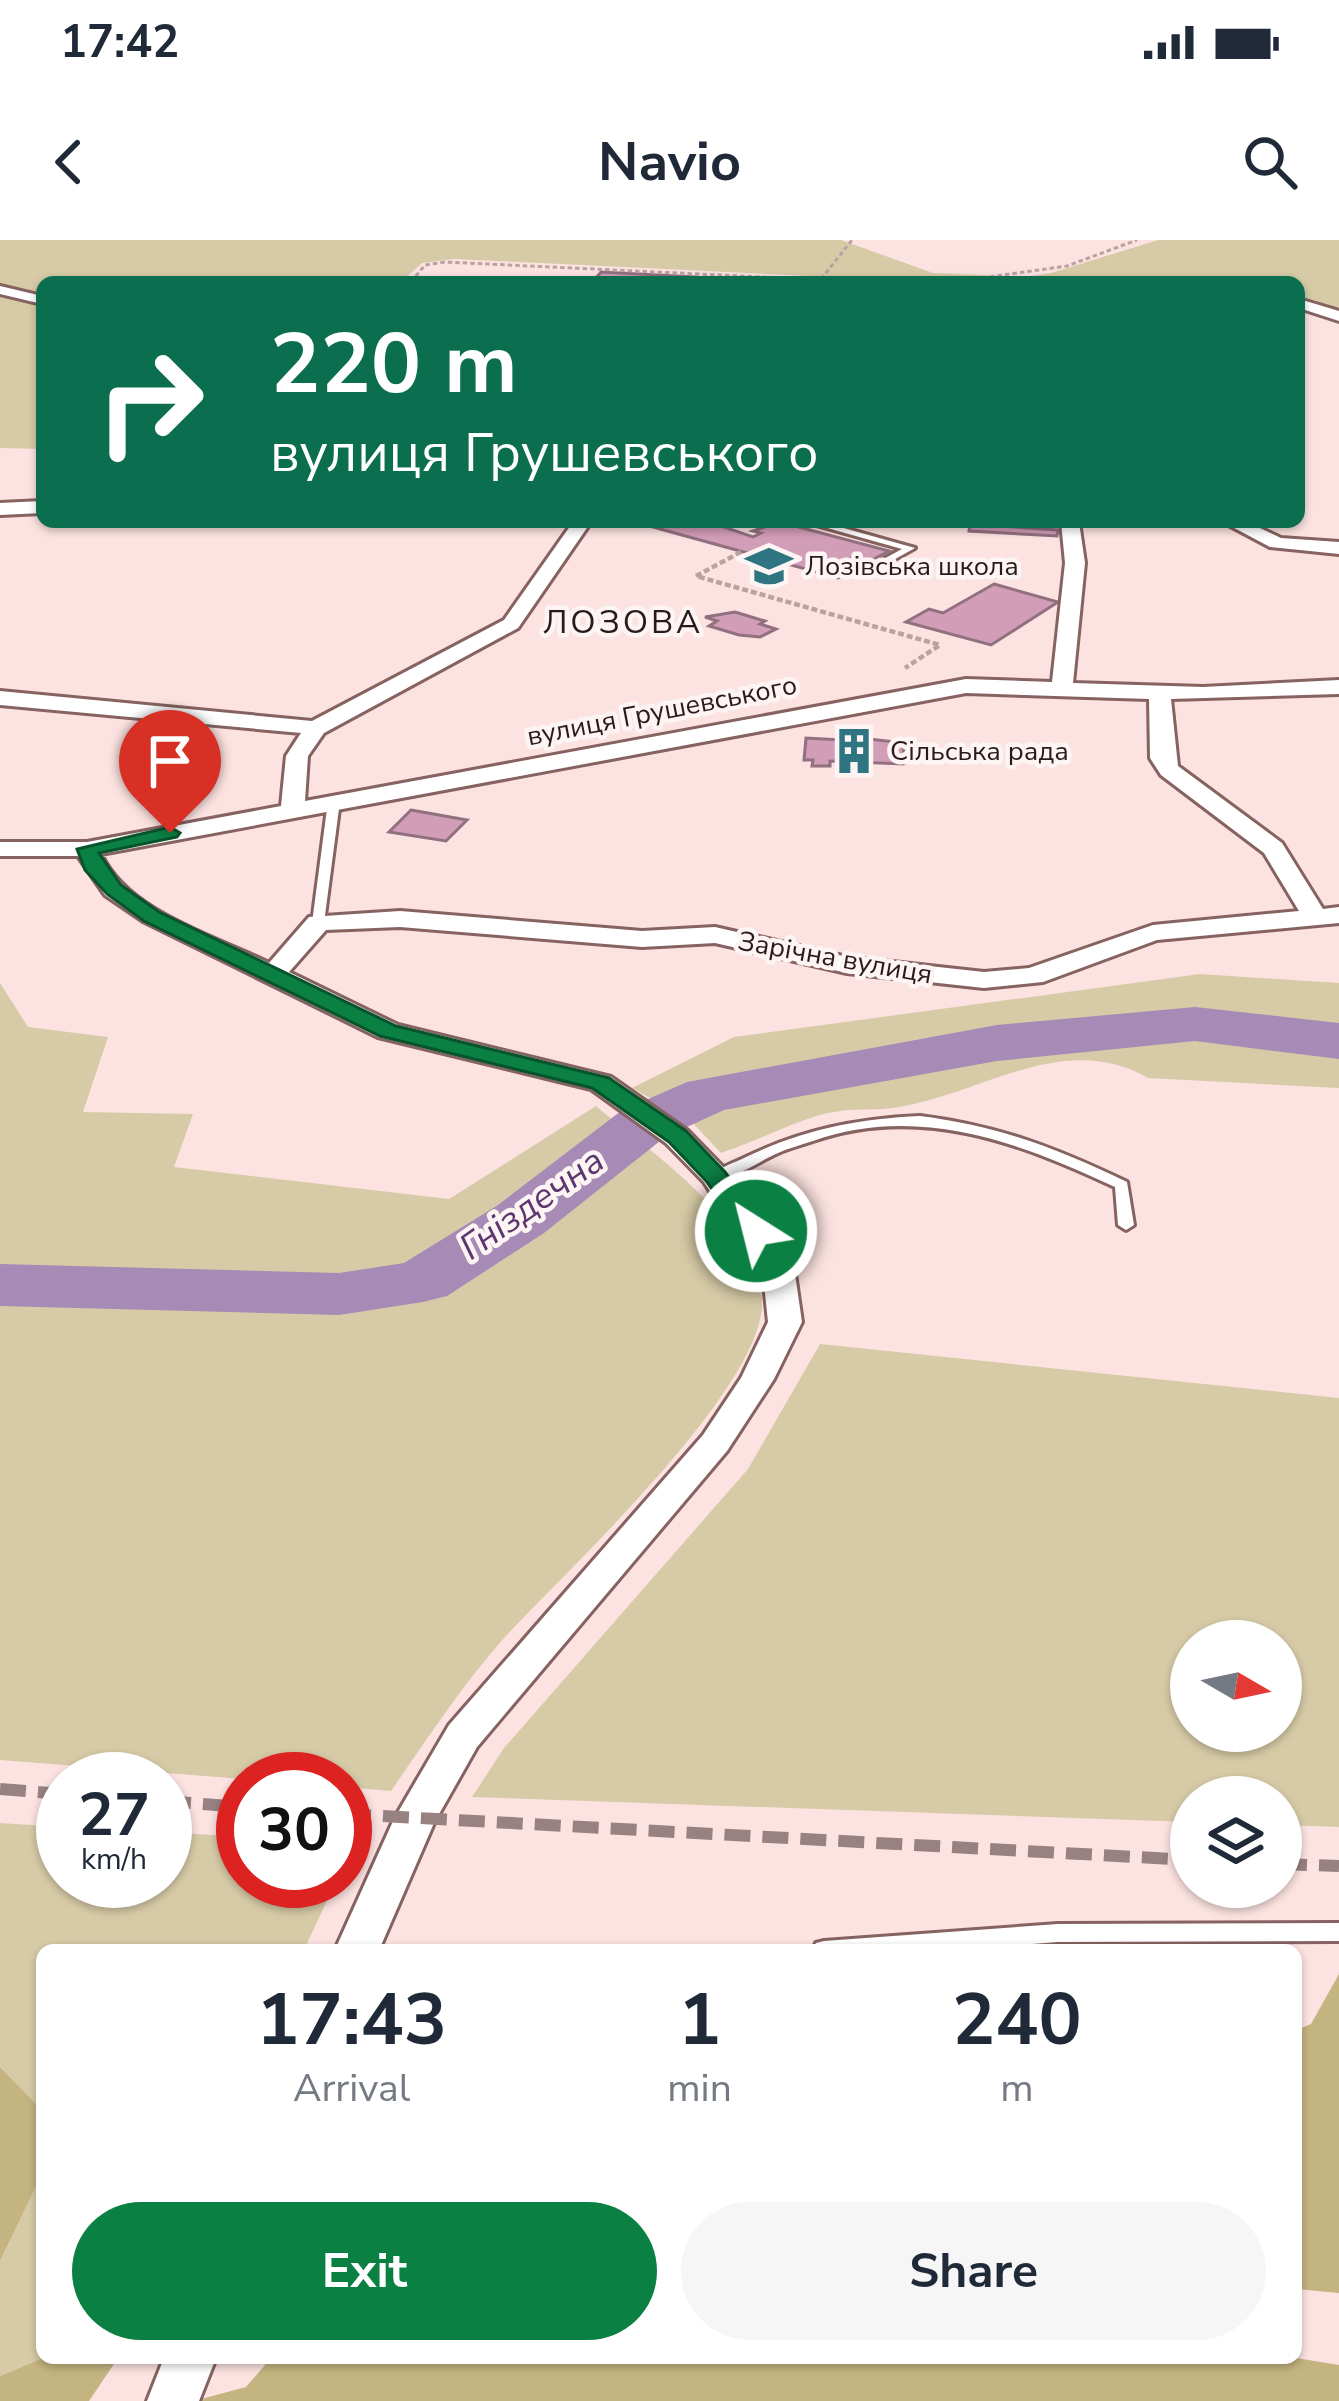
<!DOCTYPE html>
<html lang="en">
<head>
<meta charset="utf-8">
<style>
  body { margin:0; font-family:"Nunito Sans",sans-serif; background:#f6f6f7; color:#1f2937; height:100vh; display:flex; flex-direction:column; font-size:45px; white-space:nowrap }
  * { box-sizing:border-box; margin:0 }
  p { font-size:39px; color:#747a83 }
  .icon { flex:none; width:66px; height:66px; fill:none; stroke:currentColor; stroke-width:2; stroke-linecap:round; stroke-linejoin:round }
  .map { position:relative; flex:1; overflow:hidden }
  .side { position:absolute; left:36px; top:1704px; width:1266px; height:420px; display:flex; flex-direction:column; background:#fff; border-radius:18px; box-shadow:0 3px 9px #0004 }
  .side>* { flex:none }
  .top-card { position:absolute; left:36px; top:36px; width:1269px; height:252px; border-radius:18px; box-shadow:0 3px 9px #0004; background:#0b6e4f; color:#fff; overflow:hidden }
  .needle { width:78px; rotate:99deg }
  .fabs { position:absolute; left:1170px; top:1380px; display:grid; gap:24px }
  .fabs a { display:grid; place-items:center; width:132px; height:132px; border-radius:50%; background:#fff; box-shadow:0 3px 9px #0004; font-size:60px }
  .speed { position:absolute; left:36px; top:1512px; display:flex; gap:24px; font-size:60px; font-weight:700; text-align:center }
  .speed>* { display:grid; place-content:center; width:156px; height:156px; border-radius:50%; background:#fff; box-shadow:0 3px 9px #0004; line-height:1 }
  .speed small { font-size:30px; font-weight:400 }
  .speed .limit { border:18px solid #d22; background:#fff; color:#111 }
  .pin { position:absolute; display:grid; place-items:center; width:102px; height:102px; color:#fff; margin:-123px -51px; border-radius:50% 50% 50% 0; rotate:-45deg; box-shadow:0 0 12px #0007 }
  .pin .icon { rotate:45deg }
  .me { position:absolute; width:132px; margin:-66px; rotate:324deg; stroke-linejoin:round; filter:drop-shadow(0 0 9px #0008) }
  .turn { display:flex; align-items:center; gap:42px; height:252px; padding:0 36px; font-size:54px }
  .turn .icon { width:156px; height:156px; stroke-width:2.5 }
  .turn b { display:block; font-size:84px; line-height:102px }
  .eta { display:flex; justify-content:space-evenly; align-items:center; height:204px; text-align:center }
  .eta b { font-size:72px; font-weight:700; line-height:84px }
  .cta { display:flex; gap:24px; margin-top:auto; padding:24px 36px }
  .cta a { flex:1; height:138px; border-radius:72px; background:#0b8043; color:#fff; font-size:48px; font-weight:700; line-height:138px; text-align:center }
  .cta a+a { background:#f6f6f7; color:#1f2937 }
  .status { display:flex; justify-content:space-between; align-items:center; height:84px; padding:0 60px; background:#fff; direction:ltr }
  .status svg { height:33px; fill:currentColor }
  header { display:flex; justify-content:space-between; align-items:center; height:156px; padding:0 36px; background:#fff; font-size:54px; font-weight:700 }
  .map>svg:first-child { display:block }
</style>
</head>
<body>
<div class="status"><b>17:42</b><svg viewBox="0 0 49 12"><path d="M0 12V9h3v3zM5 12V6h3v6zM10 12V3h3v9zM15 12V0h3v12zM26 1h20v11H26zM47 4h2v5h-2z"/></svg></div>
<header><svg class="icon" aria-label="back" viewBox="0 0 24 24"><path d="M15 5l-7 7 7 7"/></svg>Navio<svg class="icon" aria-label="search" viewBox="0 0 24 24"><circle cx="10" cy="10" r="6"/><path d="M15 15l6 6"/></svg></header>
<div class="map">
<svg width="1339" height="2161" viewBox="0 0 1339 2161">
  <rect width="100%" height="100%" fill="#fce3e1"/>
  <g fill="#d7cba7" fill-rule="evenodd">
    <path d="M0,0H841L933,33L1005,36L916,41L454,19L422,23L401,42H42V53L0,44Z"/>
    <path d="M1158,0H1339V67L1299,66V42H992L1051,33Z"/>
    <path d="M0,54L42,63V209L0,208Z"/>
    <path d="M1200,734L1339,743V848L1148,838C1065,790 983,853 899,867C878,871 855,868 834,872C805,876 753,903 721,913L690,880L632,848L734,797Z"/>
    <path d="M0,743L28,787L108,797L83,872L193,874L174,927L449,959L596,866C654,915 745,974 761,1054C778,1136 561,1336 505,1397C463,1444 427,1499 391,1551L345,1547V1539H243L0,1520Z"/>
    <path d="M820,1104L1339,1158V1587L1281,1585V1557H1191V1582L472,1557L504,1508L748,1229ZM1191,1401H1281V1491H1191Z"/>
    <path d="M0,1583L63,1587V1641H165V1592L243,1597V1641H336L304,1710H42V1870L0,1827Z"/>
    <path d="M42,1934L43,2118L0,2136V2021Z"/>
  </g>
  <g fill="#c4b480">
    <path d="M1339,1734V2053L1296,2049V1790L1311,1784Z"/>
    <path d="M0,1827L42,1870V1934L0,2021Z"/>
    <path d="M43,2118H118L89,2161H0V2136Z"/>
    <path d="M271,2118H1296L1339,2125V2161H194L246,2147Z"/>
  </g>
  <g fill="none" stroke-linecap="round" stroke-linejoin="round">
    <path fill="#a78ab6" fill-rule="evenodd" d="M1195,767L1339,783V819L1195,801L997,821L724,870L665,897L544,993L447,1056L423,1062L339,1075L0,1066V1024L339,1033L404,1023L498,965L621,871L687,842L997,785Z"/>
  </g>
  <g fill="#d29db7" stroke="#917080" stroke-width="3">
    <path d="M601,32L697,37L694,42L594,40Z"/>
    <path d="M709,282L753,297L761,293L753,291L780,282L889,311L868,322L851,318L838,325L854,329L838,338L642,284Z"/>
    <path d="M970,284L1058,290L1057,296L969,291Z"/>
    <path d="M994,344L1058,362L991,405L906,382L929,369L943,373Z"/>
    <path d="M735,372L765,381L760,384L776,389L760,397L739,395L709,386L717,381L705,377Z"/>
    <path d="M843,496L904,503L903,524L830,521V526H812L813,520H804L806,498L842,500Z"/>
    <path d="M411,570L467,580L446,601L389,592Z"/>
  </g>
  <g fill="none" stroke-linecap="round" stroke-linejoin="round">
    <defs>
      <g id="lane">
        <path d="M806,282H822L915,308L870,333L865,330L867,328L902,309Z"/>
        <path d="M334,557L340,561L324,683L318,687L312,683L328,561Z"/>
        <path d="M920,876C999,886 1056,908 1127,942L1134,985L1126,990L1118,985L1115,947C1019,902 918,864 813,901C801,905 789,908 778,913C757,922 733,941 711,940L708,937C718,929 730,924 742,919C801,890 855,879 920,876Z"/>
        <path d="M1339,1683V1701L1058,1702L951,1710H813L816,1703L824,1701L1058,1684Z"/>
      </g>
      <g id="street">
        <path d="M0,46L42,56V64L0,54Z"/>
        <path d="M1299,59L1339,71V81L1299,68Z"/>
        <path d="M42,261V273L0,275V263Z"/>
        <path d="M573,282H591L518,388L324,493L308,516L305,561L966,439L1052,442L1065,323L1061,282H1079L1085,323L1073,443L1203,447L1339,440V454L1171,459L1178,526L1282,603L1323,669L1339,667V683L1157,700L1043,742L984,748L847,733L715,703L642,707L400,687L326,690L289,732L398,785L611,837L688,891L727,931L795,1034L802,1082L774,1139L727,1211L477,1507L434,1583L379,1710H335L394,1579L449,1485L703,1195L741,1138L768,1082L763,1034L704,942L666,903L591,849L378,797L143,681L105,655L78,616H0V602H87L281,566L286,516L301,493L0,465V451L312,481L504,380ZM966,453L1149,459L1150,518L1161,535L1264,613L1299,671L1153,685L1029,728L984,732L847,717L715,687L642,691L400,671L309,677L269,723C216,697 127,672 101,614Z"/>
        <path d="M1223,282H1247L1281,298L1339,302V314L1270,307Z"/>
        <path d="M164,2118H216L199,2161H147Z"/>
      </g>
    </defs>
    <use href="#lane" stroke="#866260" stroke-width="6"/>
    <use href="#street" stroke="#866260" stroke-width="6"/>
    <g stroke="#b9a3a1" stroke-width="3" stroke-dasharray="4.5 3" stroke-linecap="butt">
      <path d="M821,39L852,0"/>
      <path d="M411,42L425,25L445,22L868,42"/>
      <path d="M953,42L1067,26L1137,0"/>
    </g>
    <path stroke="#b9a3a1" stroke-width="4.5" stroke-dasharray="6 3" stroke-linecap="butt" d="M741,312L696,336L940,405L905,428"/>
    <use href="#lane" fill="#fff" fill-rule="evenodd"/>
    <use href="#street" fill="#fff" fill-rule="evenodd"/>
    <g stroke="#978281" stroke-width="12" stroke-dasharray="26 12" stroke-linecap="butt">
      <path d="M0,1549L63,1554"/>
      <path d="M165,1561L243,1567"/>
      <path d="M345,1574L1191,1620"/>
      <path d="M1281,1624L1339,1626"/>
    </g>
  </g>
  <path fill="#0b8043" stroke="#07532c" stroke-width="3" d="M170,587L180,593L177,597L99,613L121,645L159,672L396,786L609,838L686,891L725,932L769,991L756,999L747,997L707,942L669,902L592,848L380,796L144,681L107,654L85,630L77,609Z"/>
  <defs>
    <symbol id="school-bare" viewBox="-9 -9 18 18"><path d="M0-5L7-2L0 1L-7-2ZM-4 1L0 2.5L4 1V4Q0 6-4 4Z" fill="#2e7581" stroke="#fdf4f4" stroke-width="2.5" paint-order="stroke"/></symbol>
    <symbol id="building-bare" viewBox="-9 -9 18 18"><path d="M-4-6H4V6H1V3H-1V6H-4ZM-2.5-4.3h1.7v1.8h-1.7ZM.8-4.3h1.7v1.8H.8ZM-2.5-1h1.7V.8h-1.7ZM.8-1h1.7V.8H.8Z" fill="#2e7581" stroke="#fdf4f4" stroke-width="2.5" paint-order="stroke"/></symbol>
  </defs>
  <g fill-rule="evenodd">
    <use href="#school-bare" x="736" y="293" width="66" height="66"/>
    <use href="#building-bare" x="821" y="478" width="66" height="66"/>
  </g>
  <g text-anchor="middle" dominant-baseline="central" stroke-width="9" stroke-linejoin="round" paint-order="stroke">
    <g font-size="27" fill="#2a1b1a" stroke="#fdf4f4" text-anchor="start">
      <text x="805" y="326">Лозівська школа</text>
      <text x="890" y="511">Сільська рада</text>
    </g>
    <g font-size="27" fill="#2a1b1a" stroke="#fdf4f4">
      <text transform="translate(662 471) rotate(-11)">вулиця Грушевського</text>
      <text transform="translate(835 718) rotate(10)">Зарічна вулиця</text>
    </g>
    <g font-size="33" letter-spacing="3" fill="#2a1b1a" stroke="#fdf4f4">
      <text x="623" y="382">ЛОЗОВА</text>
    </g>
    <g font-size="36" font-style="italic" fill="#5c366e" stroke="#fdf4f4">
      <text transform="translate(532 964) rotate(-35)">Гніздечна</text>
    </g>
  </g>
</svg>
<div class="fabs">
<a><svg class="needle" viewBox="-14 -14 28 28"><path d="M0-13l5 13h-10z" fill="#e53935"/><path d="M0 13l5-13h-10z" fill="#747a83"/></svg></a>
<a><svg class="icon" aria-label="layers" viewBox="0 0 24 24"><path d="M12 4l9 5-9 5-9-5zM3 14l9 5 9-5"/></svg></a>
</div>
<div class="speed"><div>27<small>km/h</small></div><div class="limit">30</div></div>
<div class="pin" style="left:170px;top:593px;background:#d93025"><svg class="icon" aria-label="arrive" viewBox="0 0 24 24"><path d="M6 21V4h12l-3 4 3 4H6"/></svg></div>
<svg class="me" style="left:756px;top:991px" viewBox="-20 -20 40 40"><circle r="17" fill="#0b8043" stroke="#fff" stroke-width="3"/><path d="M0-11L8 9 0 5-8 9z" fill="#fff"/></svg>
<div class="top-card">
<div class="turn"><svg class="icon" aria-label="right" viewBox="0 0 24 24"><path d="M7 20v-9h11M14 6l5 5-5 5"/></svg><div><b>220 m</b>вулиця Грушевського</div></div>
</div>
<section class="side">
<div class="eta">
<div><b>17:43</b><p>Arrival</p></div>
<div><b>1</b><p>min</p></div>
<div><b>240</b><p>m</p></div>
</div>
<div class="cta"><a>Exit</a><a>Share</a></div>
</section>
</div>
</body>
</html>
